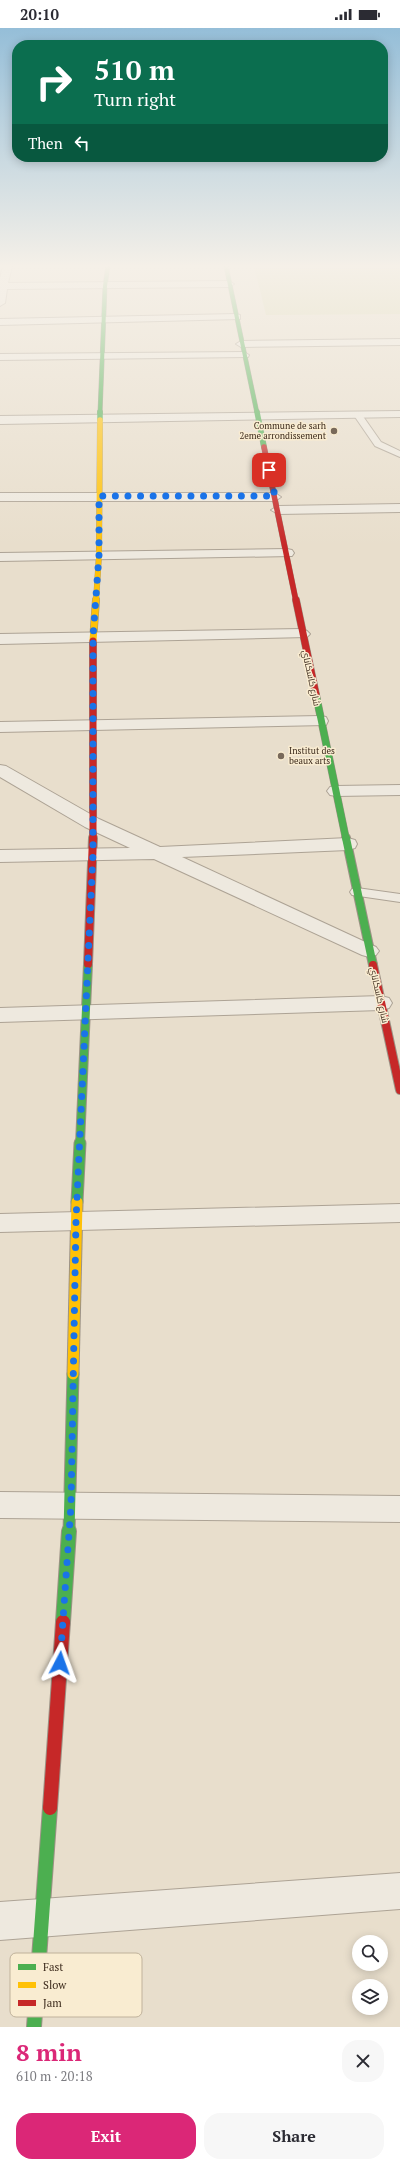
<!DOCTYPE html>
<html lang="en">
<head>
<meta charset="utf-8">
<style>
  body { margin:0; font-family:"PT Serif",Cairo,serif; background:#f7f7f7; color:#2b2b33; height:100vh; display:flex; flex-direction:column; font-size:15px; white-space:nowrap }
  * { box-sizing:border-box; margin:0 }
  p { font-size:13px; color:#7c7c81 }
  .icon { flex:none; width:22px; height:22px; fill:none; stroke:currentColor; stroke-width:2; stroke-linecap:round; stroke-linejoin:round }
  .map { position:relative; height:1999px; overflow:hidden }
  .side { display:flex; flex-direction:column; background:#fff; flex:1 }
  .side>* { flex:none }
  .banner { position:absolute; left:12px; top:12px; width:376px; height:122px; border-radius:16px; box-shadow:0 2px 10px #0003; background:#0b6e4f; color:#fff; overflow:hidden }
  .buttons { position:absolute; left:352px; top:1907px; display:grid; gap:8px }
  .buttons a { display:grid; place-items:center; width:36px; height:36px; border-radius:50%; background:#fff; box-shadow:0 2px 10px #0003; font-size:20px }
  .pin { position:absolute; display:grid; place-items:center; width:34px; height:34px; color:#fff; margin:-17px; border-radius:8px; box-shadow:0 2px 6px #0006 }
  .me { position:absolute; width:44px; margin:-22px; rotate:4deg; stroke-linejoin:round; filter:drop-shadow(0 0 3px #0008) }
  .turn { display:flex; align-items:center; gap:14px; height:84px; padding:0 16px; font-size:18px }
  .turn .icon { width:52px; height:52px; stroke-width:2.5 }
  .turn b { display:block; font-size:28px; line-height:34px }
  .then { display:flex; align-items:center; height:38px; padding:0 16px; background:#0003; gap:8px; font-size:15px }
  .round { display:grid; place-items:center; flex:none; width:42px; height:42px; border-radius:16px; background:#f7f7f7 }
  .head { display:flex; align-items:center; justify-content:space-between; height:68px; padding:0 16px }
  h1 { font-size:24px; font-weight:700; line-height:30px; color:#db2777 }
  .button { display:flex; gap:8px; margin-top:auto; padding:8px 16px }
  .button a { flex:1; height:46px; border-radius:16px; background:#db2777; color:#fff; font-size:16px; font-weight:700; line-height:46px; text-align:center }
  .button a+a { background:#f7f7f7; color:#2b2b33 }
  .status { display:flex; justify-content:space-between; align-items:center; height:28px; padding:0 20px; background:#fff; direction:ltr }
  .status svg { height:11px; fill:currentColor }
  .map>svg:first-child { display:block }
</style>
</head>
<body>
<div class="status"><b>20:10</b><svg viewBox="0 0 49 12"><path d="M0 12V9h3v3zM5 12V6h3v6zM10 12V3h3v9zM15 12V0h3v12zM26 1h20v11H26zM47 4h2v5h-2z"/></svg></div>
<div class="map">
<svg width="400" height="1999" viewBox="0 0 400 1999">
  <rect width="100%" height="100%" fill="#e8decc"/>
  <path fill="#d9d7ad" d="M254,238H400V286L266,287Z"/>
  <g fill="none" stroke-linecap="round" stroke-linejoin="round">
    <defs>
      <g id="lane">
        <path d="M354,384H360L381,414L400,423V429L375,418L353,386Z"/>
        <path d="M357,860L400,866V874L352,867L350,864L352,861Z"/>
      </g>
      <g id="street">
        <path d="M3,238H12L8,255L229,253L234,256L229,259L7,261L5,275L0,278V250Z"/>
        <path d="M236,286L240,287V291L0,297V291Z"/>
        <path d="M400,311V317L241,319L236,316L241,313Z"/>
        <path d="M244,324L249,327L248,329L0,332V326Z"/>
        <path d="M400,383V389L0,396V388Z"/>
        <path d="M0,465H275L281,469L275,473H0Z"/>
        <path d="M400,476V484L278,486L271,482L278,478Z"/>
        <path d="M287,521L292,522L294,525L292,528L0,533V525Z"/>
        <path d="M302,601L307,603L310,606L307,609L0,616V606Z"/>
        <path d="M320,688L326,689L328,693L326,697L0,704V694Z"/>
        <path d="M0,737L6,738L99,791L160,819L348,810L355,812L357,816L355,820L348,822L182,829L376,919L379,923L376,927L369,929L362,927L154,831L0,834V822L130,820L85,799L0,749Z"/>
        <path d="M400,757V767L336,768L330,767L327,763L330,759L336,758Z"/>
        <path d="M381,968L389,970L392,975L389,980L381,982L0,994V980Z"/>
        <path d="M400,1176V1194L0,1204V1186Z"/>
        <path d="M0,1464L400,1468V1494L0,1490Z"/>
        <path d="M400,1845V1881L0,1912V1874Z"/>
      </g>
      <g id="fast-far5">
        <path d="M226,238L257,385"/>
        <path d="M100,385L105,258L108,238"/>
      </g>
      <g id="fast-far4">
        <path d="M257,384L264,419"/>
        <path d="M100,392V384"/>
      </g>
      <path id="fast-far3" d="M316,667L346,811"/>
      <g id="fast-far2">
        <path d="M346,810L373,937"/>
        <path d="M80,1116L88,936"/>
      </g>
      <g id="fast-far1">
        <path d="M77,1174L80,1115"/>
        <path d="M69,1504L73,1346"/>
      </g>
      <g id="fast">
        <path d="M63,1594L69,1503"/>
        <path d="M34,1999L50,1780"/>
      </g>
      <path id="slow-far2" d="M96,573L99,527L100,392"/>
      <path id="slow-far1" d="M93,613L96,572"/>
      <path id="slow" d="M73,1346L77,1174"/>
      <path id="jam-far3" d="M264,419L296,573"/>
      <g id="jam-far2">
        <path d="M296,572L316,667"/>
        <path d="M93,613V811"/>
      </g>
      <g id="jam-far1">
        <path d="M88,936L93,810"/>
        <path d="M373,937L400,1062"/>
      </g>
      <path id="jam" d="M50,1780L63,1594"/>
    </defs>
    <use href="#lane" stroke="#ada395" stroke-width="2"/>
    <use href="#street" stroke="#ada395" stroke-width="2"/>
    <use href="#fast-far5" stroke="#9c9285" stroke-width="5"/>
    <use href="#fast-far4" stroke="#9c9285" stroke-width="6"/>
    <use href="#fast-far3" stroke="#9c9285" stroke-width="8"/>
    <use href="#fast-far2" stroke="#9c9285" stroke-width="10"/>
    <use href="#fast-far1" stroke="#9c9285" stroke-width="13"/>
    <use href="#fast" stroke="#9c9285" stroke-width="16"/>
    <use href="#slow-far2" stroke="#9c9285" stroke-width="6"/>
    <use href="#slow-far1" stroke="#9c9285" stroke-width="8"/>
    <use href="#slow" stroke="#9c9285" stroke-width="13"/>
    <use href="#jam-far3" stroke="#9c9285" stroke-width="6"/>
    <use href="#jam-far2" stroke="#9c9285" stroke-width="8"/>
    <use href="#jam-far1" stroke="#9c9285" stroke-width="10"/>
    <use href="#jam" stroke="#9c9285" stroke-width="16"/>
    <use href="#lane" fill="#eee9df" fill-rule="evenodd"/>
    <use href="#street" fill="#eee9df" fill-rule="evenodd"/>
    <use href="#fast-far5" stroke="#4caf50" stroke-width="4"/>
    <use href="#fast-far4" stroke="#4caf50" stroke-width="5.5"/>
    <use href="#fast-far3" stroke="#4caf50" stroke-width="7"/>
    <use href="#fast-far2" stroke="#4caf50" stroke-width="8"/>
    <use href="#fast-far1" stroke="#4caf50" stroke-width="11"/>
    <use href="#fast" stroke="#4caf50" stroke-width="14"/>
    <use href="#slow-far2" stroke="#ffc107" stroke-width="5.5"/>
    <use href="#slow-far1" stroke="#ffc107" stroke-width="7"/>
    <use href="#slow" stroke="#ffc107" stroke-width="11"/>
    <use href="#jam-far3" stroke="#c62828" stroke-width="5.5"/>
    <use href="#jam-far2" stroke="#c62828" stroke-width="7"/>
    <use href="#jam-far1" stroke="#c62828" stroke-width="8"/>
    <use href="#jam" stroke="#c62828" stroke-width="14"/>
  </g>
  <linearGradient id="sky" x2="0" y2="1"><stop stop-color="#95bed8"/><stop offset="0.46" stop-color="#f5f0e8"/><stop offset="1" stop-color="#f5f0e8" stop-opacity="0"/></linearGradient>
  <rect width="400" height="518" fill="url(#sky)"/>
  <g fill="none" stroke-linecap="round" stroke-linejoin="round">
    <path stroke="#1a73e8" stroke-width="7" stroke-dasharray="0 12.6" d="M60,1635L71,1477L76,1192L93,825V609L99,527V468H275L269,442"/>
  </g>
  <g fill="#78695a" stroke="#f9ecd1" stroke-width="1.5">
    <circle cx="334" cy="403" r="4"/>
    <circle cx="281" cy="728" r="4"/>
  </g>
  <g text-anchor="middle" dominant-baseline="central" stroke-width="3" stroke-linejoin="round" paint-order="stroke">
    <g font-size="9" fill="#3c2a1c" stroke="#f9ecd1" text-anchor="end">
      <text x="326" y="398">Commune de sarh<tspan x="326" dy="10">2eme arrondissement</tspan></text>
      <text x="289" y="723" text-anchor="start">Institut des<tspan x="289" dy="10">beaux arts</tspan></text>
    </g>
    <g font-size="9" fill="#3c2a1c" stroke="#f9ecd1">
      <text transform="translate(311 650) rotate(78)">شارع كاسكاناي</text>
      <text transform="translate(379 967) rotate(77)">شارع كاسكاناي</text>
    </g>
  </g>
  <rect x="10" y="1925" width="132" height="64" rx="6" fill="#f9ecd1" stroke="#c0b29b" stroke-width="1"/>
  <rect x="18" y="1936" width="18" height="6" fill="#4caf50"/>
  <rect x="18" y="1954" width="18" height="6" fill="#ffc107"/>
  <rect x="18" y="1972" width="18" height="6" fill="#c62828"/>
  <g font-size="11" fill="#3c2a1c">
    <text x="43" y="1943">Fast</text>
    <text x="43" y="1961">Slow</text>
    <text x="43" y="1979">Jam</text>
  </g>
</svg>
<div class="buttons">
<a><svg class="icon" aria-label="search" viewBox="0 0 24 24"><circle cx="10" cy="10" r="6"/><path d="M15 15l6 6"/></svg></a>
<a><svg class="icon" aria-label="layers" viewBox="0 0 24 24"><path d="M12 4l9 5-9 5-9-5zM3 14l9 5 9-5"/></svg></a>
</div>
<div class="pin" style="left:269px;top:442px;background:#d93025"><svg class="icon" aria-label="arrive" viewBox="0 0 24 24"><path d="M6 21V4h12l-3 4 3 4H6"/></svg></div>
<svg class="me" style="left:60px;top:1635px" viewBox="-20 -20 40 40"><path d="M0-17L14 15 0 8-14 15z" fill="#1a73e8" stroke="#fff" stroke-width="4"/></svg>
<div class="banner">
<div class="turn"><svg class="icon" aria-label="right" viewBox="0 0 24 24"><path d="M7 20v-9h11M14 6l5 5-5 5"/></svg><div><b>510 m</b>Turn right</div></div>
<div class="then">Then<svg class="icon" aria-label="left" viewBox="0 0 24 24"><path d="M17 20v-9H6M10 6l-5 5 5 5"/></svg></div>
</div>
</div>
<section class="side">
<div class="head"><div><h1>8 min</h1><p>610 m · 20:18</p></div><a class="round"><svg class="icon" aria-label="close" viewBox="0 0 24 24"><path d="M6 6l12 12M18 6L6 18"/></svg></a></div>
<div class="button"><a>Exit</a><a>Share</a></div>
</section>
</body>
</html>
